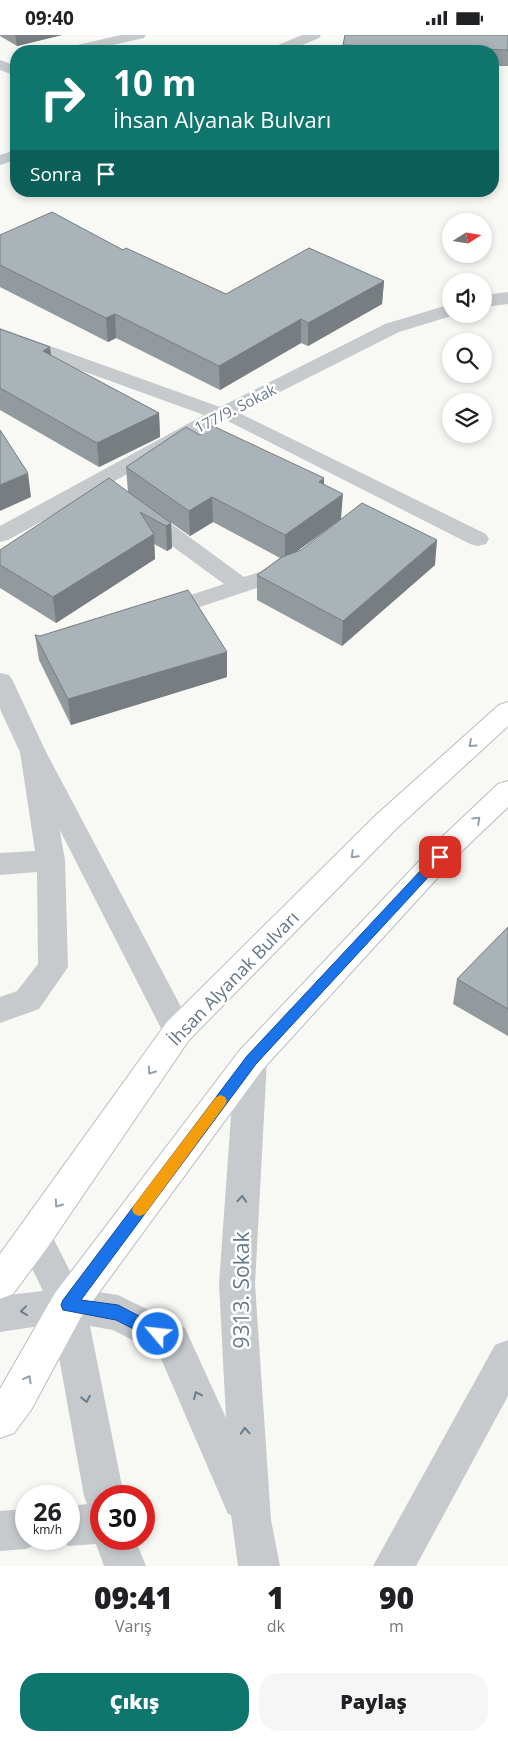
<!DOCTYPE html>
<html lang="tr">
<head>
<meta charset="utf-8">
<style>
  body { margin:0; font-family:"Open Sans",sans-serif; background:#f6f6f6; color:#202124; height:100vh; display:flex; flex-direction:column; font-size:19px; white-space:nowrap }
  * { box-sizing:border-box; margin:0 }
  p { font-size:16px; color:#757577 }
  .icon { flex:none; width:28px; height:28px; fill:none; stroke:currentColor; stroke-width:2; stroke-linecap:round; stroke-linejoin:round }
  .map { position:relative; height:1531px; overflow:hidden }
  .drawer { display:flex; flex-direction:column; background:#fff; flex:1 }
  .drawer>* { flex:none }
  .banner { position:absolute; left:10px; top:10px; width:489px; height:152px; border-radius:20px; box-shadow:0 2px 8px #0003; background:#0f766e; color:#fff; overflow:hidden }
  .needle { width:32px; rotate:78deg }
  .controls { position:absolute; left:442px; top:178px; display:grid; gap:10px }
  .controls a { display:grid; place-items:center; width:50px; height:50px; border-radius:50%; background:#fff; box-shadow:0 2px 8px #0003; font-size:25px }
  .speed { position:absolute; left:15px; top:1450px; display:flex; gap:10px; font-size:25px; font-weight:700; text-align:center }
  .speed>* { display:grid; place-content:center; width:65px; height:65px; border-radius:50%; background:#fff; box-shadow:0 2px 8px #0003; line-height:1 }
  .speed small { font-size:12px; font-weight:400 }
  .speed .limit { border:8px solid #d22; background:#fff; color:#111 }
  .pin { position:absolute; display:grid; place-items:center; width:42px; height:42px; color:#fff; margin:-21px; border-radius:10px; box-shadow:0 2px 8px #0006 }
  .me { position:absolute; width:55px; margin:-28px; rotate:298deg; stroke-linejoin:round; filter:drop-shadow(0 0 4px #0008) }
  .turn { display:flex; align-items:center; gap:18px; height:105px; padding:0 20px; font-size:22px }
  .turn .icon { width:65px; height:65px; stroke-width:2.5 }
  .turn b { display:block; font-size:35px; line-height:42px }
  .then { display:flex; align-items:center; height:48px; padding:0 20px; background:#0003; gap:10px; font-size:19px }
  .eta { display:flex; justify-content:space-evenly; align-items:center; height:85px; text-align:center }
  .eta b { font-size:30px; font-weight:800; line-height:35px }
  .action { display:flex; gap:10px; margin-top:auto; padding:10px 20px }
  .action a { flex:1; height:58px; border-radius:20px; background:#0f766e; color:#fff; font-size:20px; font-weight:800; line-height:58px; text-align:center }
  .action a+a { background:#f6f6f6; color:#202124 }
  .status { display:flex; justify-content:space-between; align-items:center; height:35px; padding:0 25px; background:#fff; direction:ltr }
  .status svg { height:14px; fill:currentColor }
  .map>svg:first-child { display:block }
</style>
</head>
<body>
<div class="status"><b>09:40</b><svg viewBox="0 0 49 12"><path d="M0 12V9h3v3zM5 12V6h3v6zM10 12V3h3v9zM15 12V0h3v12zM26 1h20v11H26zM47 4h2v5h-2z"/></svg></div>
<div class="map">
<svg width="508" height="1531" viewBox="0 0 508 1531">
  <rect width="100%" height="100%" fill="#f8f8f5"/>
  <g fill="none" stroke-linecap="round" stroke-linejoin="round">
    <defs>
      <g id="primary">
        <path d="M508,667V691L396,794L189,1005L47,1213L13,1259L0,1264V1219L167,987L376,780L499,670Z"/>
        <path d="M508,746V772L463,815L262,1035L81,1282L31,1375L14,1398L0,1403V1354L55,1258L240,1015L443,801L498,749Z"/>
      </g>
    </defs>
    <use href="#primary" stroke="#b9bdc1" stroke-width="2"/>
    <g fill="#c6cacd" fill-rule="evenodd">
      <path d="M225,371L486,499L489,504L486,509L478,511L470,509L218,381L215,377L218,373Z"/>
      <path d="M143,473L151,474L244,542L291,527L299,529L302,534L299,539L170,582L162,584L154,582L150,577L154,572L224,549L135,484L132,479L135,474Z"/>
    </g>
    <g fill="#c6cacd" fill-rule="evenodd">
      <path d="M121,0H146L144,3L86,16H62L64,13Z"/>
      <path d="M302,0H321L319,3L288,16H269L271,13Z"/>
      <path d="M0,25L16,31V41L0,35Z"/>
      <path d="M16,115V125L0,130V120Z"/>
      <path d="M508,257V269L484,272V260Z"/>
      <path d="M451,269V279H458L399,297L232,381L8,505L0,507V491L204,380L0,306V293L220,372L385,289Z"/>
      <path d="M33,708L42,710L46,717L65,825L68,932L39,974L0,988V962L17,956L38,929L37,837L0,840V818L35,816L20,717L24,710Z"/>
      <path d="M251,1012L262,1015L267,1025L255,1249L271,1485L280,1531H238L231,1480L228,1479L159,1319L113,1295L90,1291L124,1461H101V1504H135L146,1531H104L96,1509L69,1511L54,1504H69V1471L87,1469L84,1461L53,1289L0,1297V1261L43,1256L17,1202L23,1191L35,1186L47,1191L79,1254L118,1260L185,1293L226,1383L219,1249L235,1025L240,1015Z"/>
      <path d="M508,1305V1361L416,1531H373L495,1310Z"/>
      <path d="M26,1474V1504H42L40,1508L26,1514L0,1516V1476Z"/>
    </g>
    <path fill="#c6cacd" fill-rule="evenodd" d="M0,638L9,640L13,646L45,715L189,987L194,996L189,1005L178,1009L167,1005L19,715L0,674Z"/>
    <use href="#primary" fill="#fff" fill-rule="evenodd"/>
  </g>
  <g fill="#929a9e">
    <path d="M0,0H62L17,11L0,1Z"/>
    <path d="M508,0V31H492V16H343V10Z"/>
    <path d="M0,200L123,215L226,259L384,246L382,269L308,311L301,308L220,355L116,303L108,307L0,252Z"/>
    <path d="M0,294L159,378L160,402L99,432L0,375Z"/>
    <path d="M200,400L324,443V449L341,484L296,517L435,530L342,611L257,565V540L280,523L213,487L190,501L133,461L171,488L172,513L167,516L154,509L155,524L56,588L0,553V515L128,457L126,432Z"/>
    <path d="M35,600L227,642L71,690L39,625Z"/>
    <path d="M508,892V1001L453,969L457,944Z"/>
  </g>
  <g fill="#777d81">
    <path d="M15,0H62L17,11Z"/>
    <path d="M384,246L382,269L308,311V288Z"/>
    <path d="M115,279L116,303L108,307L106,283Z"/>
    <path d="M301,284V308L220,355L219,331Z"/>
    <path d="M50,312L53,336L43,316Z"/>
    <path d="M159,378L160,402L99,432L97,408Z"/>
    <path d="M28,438L31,462L0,476V450Z"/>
    <path d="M324,443L323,468L319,447Z"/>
    <path d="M343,459L341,484L285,525V500Z"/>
    <path d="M212,462L213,487L190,501L189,476Z"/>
    <path d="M171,488L172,513L167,516L166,491Z"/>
    <path d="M154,499L155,524L56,588L53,562Z"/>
    <path d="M437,505L435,530L342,611L343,586Z"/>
    <path d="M227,617V642L71,690L68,664Z"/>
  </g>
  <g fill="#aab3b8" stroke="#777d81">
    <path d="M345,0H508V15L343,10Z"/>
    <path d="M52,177L123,215L126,213L226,259L309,213L384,246L308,288L301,284L219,331L115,279L106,283L0,230V200Z"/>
    <path d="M0,294L50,312L43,316L159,378L97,408L0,353Z"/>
    <path d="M213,391L324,443L319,447L343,459L285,500L212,462L189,476L126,432L186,392L200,400Z"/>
    <path d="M0,395L28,438L0,450Z"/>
    <path d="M109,443L171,488L166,491L140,477L154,499L53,562L0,530V515Z"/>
    <path d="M362,468L437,505L343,586L257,540L282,522L301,515Z"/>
    <path d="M188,555L227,617L68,664L35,600L40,601Z"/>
    <path d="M508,892V974L457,944Z"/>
  </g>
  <defs><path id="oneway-chevron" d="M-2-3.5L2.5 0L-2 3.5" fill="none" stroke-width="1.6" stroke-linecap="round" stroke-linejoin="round" transform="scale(1.25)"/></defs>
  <g stroke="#94a0ab">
    <use href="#oneway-chevron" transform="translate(472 709) rotate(138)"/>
    <use href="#oneway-chevron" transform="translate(477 785) rotate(-43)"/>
    <use href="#oneway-chevron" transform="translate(354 820) rotate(135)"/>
    <use href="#oneway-chevron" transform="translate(151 1036) rotate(125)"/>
    <use href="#oneway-chevron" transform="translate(58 1169) rotate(125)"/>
    <use href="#oneway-chevron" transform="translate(28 1344) rotate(-61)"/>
  </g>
  <g stroke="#6b7c8a">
    <use href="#oneway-chevron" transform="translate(242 1164) rotate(-86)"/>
    <use href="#oneway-chevron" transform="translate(24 1276) rotate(173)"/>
    <use href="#oneway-chevron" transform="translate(197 1360) rotate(-115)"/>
    <use href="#oneway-chevron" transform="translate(86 1364) rotate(79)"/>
    <use href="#oneway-chevron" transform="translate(245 1396) rotate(-93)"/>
  </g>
  <path fill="#1a73e8" stroke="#114b97" d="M440,818L444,819V825L256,1029L81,1265L118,1270L164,1294L166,1299L164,1304L158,1306L153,1304L116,1285L63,1275L61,1270L63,1265L247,1021L436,819Z"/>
  <path fill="#f59e0b" d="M221,1060L225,1062L227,1066L225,1070L145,1179L139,1181L134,1179L132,1175L134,1170L216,1062Z"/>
  <g text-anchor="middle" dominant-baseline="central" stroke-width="5" stroke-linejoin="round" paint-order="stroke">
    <g font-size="15" fill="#667887" stroke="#fff">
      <text transform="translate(235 373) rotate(-27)">177/9. Sokak</text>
    </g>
    <g font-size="18" fill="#667887" stroke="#fff">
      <text transform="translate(233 943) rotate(-46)">İhsan Alyanak Bulvarı</text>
    </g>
    <g font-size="21" fill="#667887" stroke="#fff">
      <text transform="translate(241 1255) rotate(-90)">9313. Sokak</text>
    </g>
  </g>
</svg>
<div class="controls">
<a><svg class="needle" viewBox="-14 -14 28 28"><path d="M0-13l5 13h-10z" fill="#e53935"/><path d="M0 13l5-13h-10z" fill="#757577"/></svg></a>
<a><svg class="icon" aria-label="sound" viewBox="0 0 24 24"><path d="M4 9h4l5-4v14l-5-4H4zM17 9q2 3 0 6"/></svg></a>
<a><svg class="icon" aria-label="search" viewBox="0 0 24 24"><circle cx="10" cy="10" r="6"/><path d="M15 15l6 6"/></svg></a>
<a><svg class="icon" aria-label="layers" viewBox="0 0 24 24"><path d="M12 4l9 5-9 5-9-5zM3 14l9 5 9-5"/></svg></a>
</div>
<div class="speed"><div>26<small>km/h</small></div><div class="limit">30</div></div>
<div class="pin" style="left:440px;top:822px;background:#d93025"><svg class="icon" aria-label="arrive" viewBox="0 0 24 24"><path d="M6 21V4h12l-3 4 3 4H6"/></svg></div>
<svg class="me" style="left:158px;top:1299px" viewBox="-20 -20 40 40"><circle r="17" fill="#1a73e8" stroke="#fff" stroke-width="3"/><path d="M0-11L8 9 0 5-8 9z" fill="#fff"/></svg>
<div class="banner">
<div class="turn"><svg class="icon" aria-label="right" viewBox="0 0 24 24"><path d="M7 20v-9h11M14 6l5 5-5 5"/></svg><div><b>10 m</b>İhsan Alyanak Bulvarı</div></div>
<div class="then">Sonra<svg class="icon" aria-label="arrive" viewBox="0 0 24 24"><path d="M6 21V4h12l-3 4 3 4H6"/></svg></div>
</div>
</div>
<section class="drawer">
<div class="eta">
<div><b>09:41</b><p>Varış</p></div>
<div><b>1</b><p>dk</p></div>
<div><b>90</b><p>m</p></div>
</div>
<div class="action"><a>Çıkış</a><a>Paylaş</a></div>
</section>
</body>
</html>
